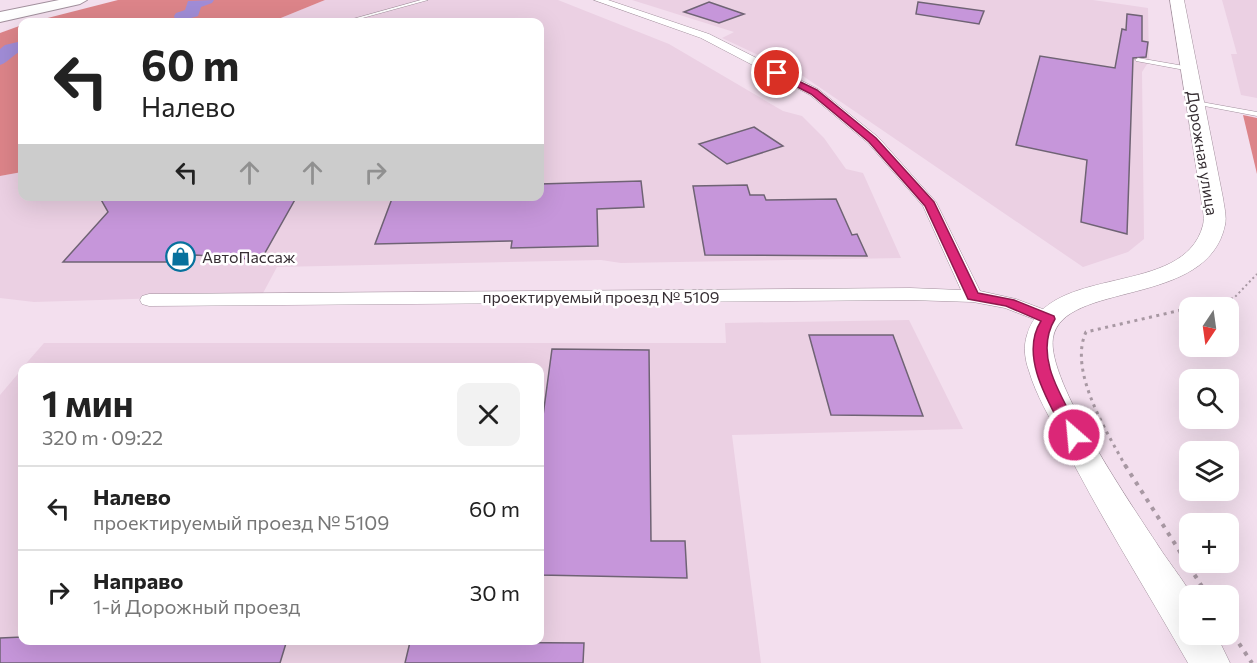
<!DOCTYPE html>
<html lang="ru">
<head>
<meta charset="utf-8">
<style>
  body { margin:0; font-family:Commissioner,sans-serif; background:#f2f2f2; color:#222; height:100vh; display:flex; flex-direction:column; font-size:22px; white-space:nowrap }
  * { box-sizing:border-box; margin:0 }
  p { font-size:20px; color:#767676 }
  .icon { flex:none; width:33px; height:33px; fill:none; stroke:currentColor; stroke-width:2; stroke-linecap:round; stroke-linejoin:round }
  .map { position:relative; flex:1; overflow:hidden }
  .panel { position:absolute; left:18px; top:363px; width:526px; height:282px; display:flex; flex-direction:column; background:#fff; border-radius:12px; box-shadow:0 6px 24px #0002 }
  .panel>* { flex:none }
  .banner { position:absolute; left:18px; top:18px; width:526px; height:183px; border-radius:12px; box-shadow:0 6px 24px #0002; background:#fff; color:#222; overflow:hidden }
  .needle { width:39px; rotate:193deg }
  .buttons { position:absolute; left:1179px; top:297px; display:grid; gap:12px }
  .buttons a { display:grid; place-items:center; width:60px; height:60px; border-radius:12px; background:#fff; box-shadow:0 6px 24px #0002; font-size:30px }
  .pin { position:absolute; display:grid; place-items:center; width:51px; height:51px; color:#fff; margin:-26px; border:3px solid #fff; border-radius:50%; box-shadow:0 2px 6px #0007 }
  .me { position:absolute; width:66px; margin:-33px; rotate:333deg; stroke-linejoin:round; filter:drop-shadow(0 0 4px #0008) }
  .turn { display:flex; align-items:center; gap:21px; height:126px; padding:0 24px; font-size:27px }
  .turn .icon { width:78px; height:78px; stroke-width:2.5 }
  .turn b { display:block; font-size:42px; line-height:51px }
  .lanes { display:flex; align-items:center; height:57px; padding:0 24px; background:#0003; justify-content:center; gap:30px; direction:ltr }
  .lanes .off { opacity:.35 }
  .round { display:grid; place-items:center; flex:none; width:63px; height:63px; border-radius:12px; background:#f2f2f2 }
  .headline { display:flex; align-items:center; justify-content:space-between; height:102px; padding:0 24px }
  h1 { font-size:36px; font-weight:700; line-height:45px }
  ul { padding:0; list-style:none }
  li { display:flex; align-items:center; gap:18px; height:84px; padding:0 24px; border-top:2px solid #e0e0e0 }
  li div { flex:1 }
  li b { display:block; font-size:22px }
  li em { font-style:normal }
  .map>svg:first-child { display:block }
</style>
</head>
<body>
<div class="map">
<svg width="1257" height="663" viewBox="0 0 1257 663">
  <rect width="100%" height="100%" fill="#f3dfee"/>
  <g fill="#ebd0e3">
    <path d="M325,0H558L669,44L783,111L802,116L824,138L846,169L863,173L901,258L621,263L601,260L277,267L262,295L34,302L0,298V176L22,172V196H540V22H271Z"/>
    <path d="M632,0H1093L1148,8L1149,61L1142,72L1144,239L1128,252L1083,267L803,76L722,38L734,32Z"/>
    <path d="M1222,0H1257V98L1241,95L1231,54H1237Z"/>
    <path d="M909,320L963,429L732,435L761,663H0V395L22,369V640H540V368L23,367L44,343H726L725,323Z"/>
  </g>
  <g fill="#dc8489">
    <path d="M118,0H325L271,22H32Z"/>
    <path d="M22,25V172L0,176V33Z"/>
    <path d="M1243,115L1257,118V174Z"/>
  </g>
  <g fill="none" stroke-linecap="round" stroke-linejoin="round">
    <g fill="#a08cd6" fill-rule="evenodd">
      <path d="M214,0L212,3L201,7L198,16L191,18L192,22H176L174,16L176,13L185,10L188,1Z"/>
      <path d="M22,41V51C13,54 9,62 0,65V49L5,45Z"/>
    </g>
  </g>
  <g fill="#c696da" stroke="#6f6374" stroke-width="1.5">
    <path d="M709,2L744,14L719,23L684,12Z"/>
    <path d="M918,2L984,11L979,24L916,14Z"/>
    <path d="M1127,14L1142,16V41L1148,42L1146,57L1133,58L1127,234L1081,222L1087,160L1016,145L1040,56L1115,68L1122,29L1126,30Z"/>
    <path d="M754,127L783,146L727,164L699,144Z"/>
    <path d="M641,181L644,207L597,209L598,246L511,248L512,241L375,244L393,196H540V184Z"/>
    <path d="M747,185L750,195H764L766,200L836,199L852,235L857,234L867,256L705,255L693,186Z"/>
    <path d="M99,196H297L261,260L196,255L173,262H63L108,212Z"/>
    <path d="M809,335H893L923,416L831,415Z"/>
    <path d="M552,349L649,350L651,541H685L687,578L540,575V438Z"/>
    <path d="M22,637V640H287L280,663H0V638Z"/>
    <path d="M410,642L584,643L583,663H405Z"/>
  </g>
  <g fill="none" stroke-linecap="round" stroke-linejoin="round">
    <defs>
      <g id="lane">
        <path d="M421,0H428L348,22H342Z"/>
        <path d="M1138,58L1190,67L1193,69L1190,71L1136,61L1135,60Z"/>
        <path d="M1196,101L1257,112V116L1194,104V102Z"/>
      </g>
      <path id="street" d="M594,0H608L709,34L818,89L878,137L936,202L980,291L1016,299L1056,314L1059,319L1056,324L1049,325L1005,308L973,302L910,300L149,306L142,304L140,300L142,296L149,294L910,288L961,290L923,206L868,143L810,95L701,38Z"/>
      <path id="secondary" d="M1170,0H1184L1223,198C1224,206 1227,217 1225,225C1208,309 1063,280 1053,338C1046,381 1135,510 1161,550C1166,558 1189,588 1191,595C1192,604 1190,623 1190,634H1216L1230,663H1188C1146,589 1100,517 1062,441C1050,418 1036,395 1029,371C1025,360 1023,347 1027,335C1048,262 1184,299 1203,225C1205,217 1202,206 1201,198Z"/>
      <path id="primary" d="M59,0H87L80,4L0,22V12Z"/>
    </defs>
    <use href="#lane" stroke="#a2909d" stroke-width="1"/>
    <use href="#street" stroke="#a2909d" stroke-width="1"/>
    <use href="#secondary" stroke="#a2909d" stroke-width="1"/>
    <use href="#primary" stroke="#a2909d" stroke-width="2"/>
    <g stroke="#a898a3" stroke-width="2" stroke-dasharray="2 3" stroke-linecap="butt">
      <path d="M1192,308L1234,298L1257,274"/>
      <path d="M1187,309L1190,308"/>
    </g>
    <g stroke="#a898a3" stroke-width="3" stroke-dasharray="3 4.5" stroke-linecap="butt">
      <path d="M1192,308L1195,307"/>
      <path d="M1126,467C1107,432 1068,371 1086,332L1190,308"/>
    </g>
    <g stroke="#a898a3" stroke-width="4" stroke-dasharray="4 6" stroke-linecap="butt">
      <path d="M1125,465L1208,596"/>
      <path d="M1228,627L1252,663"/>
    </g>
    <use href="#lane" fill="#fff" fill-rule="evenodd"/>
    <use href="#street" fill="#fff" fill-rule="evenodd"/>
    <use href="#secondary" fill="#fff" fill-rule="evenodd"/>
    <use href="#primary" fill="#fff" fill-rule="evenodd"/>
  </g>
  <path fill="#db2777" stroke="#8e194d" stroke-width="1.5" d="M774,72H780L817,90L876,138L934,202L978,293L1014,300L1054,316L1055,319C1032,357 1064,400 1082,435L1080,439L1074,441L1068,439C1051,406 1018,357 1041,321L1006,306L968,299L925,206L869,142L811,94L774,75Z"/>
  <defs>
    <symbol id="shop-ring" viewBox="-11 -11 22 22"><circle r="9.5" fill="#fff" stroke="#07719d" stroke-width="1.5"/><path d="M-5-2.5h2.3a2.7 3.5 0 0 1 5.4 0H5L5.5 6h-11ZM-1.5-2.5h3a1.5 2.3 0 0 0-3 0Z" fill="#07719d"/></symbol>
  </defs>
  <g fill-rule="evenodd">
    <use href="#shop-ring" x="164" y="240" width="33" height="33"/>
  </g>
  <g text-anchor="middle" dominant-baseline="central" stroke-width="5" stroke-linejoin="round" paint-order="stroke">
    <g font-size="16" fill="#362e33" stroke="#fff">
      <text transform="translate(1203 153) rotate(81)">Дорожная улица</text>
      <text x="601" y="296">проектируемый проезд № 5109</text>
    </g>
    <g font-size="16" fill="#362e33" stroke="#fff" text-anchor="start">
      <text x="202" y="256">АвтоПассаж</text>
    </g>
  </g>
</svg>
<div class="buttons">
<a><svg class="needle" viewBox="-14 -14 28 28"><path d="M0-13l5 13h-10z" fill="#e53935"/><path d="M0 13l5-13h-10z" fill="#767676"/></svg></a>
<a><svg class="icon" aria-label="search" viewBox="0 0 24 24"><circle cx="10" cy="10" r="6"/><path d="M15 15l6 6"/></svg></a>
<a><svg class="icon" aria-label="layers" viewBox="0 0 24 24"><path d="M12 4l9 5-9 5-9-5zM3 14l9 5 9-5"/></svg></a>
<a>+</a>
<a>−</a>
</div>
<div class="pin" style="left:777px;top:73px;background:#d93025"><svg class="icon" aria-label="arrive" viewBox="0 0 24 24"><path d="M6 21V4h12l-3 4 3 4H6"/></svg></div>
<svg class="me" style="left:1074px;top:435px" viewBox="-20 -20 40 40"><circle r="17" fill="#db2777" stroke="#fff" stroke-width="3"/><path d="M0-11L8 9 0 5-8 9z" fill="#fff"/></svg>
<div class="banner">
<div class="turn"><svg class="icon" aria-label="left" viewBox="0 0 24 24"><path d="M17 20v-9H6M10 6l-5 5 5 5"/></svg><div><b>60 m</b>Налево</div></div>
<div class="lanes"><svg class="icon" aria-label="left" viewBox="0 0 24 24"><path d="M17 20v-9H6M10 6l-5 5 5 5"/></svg><svg class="icon off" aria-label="ahead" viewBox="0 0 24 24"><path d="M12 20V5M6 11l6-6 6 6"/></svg><svg class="icon off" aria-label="ahead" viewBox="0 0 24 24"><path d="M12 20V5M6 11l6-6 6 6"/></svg><svg class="icon off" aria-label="right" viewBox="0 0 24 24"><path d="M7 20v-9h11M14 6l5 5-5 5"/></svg></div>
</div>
<section class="panel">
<div class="headline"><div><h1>1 мин</h1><p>320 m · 09:22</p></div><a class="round"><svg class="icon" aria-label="close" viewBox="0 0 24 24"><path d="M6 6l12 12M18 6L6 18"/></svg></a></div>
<ul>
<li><svg class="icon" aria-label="left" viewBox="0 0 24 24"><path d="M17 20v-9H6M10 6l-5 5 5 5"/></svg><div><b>Налево</b><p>проектируемый проезд № 5109</p></div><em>60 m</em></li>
<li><svg class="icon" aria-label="right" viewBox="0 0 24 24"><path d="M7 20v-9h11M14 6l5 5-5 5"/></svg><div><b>Направо</b><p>1-й Дорожный проезд</p></div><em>30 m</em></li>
</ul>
</section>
</div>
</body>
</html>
